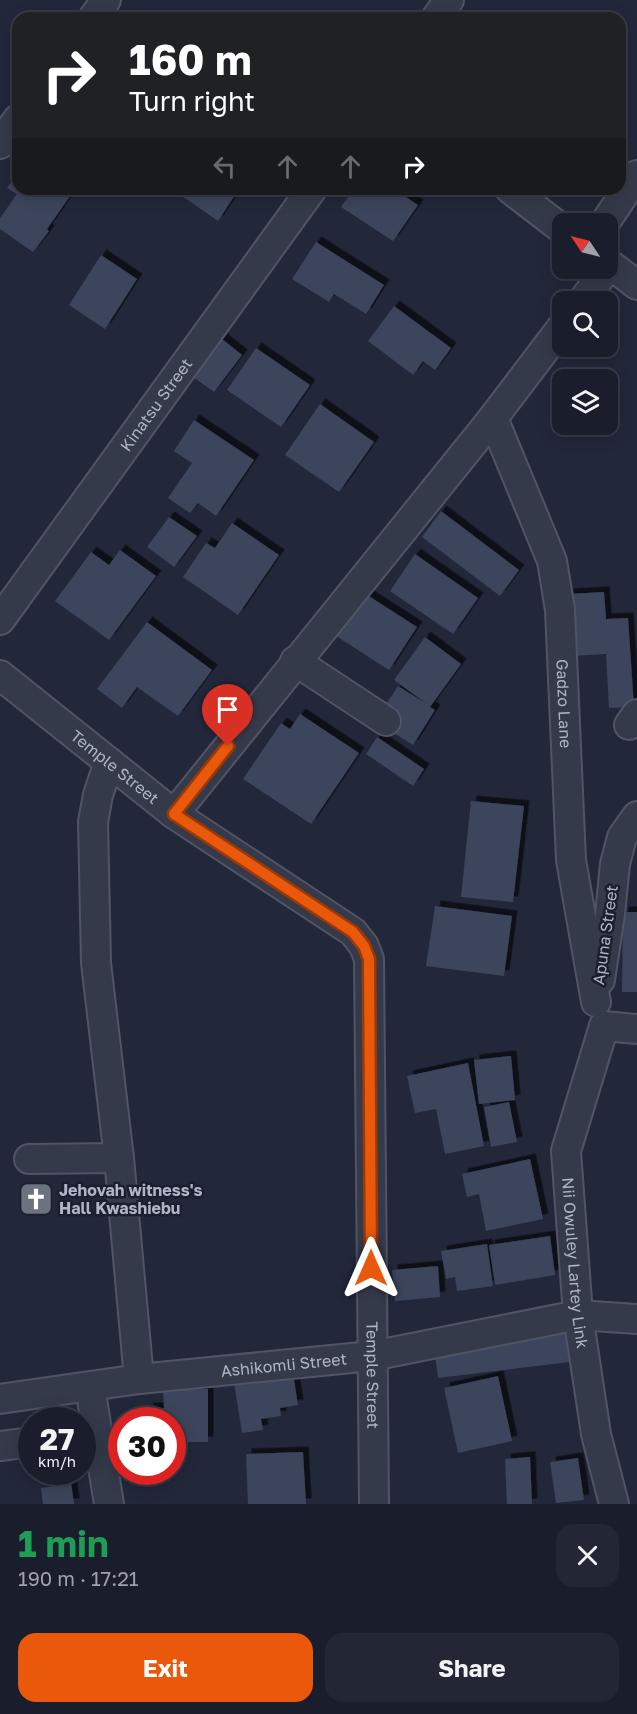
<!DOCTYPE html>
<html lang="en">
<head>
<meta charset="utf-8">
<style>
  body { margin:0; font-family:"Golos Text",sans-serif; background:#232634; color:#f1f3f6; height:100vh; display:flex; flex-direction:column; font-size:22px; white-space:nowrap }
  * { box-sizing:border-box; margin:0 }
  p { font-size:20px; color:#9fa2a9 }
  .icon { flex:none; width:33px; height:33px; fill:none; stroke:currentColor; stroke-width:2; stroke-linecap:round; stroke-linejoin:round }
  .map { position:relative; height:1504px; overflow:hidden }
  .drawer { display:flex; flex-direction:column; background:#1a1d2c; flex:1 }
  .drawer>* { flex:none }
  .guide { position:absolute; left:12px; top:12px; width:614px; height:183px; border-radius:18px; box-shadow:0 3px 15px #0003,0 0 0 2px #383b48; background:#202124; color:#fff; overflow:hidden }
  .needle { width:39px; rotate:305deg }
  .tools { position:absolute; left:552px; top:213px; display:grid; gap:12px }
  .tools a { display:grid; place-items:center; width:66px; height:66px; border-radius:12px; background:#1a1d2c; box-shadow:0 3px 15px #0003,0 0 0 2px #383b48; font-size:30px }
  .speed { position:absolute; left:18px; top:1407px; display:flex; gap:12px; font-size:30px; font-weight:700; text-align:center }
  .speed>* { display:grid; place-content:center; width:78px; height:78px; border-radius:50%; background:#1a1d2c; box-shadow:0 3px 15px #0003,0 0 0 2px #383b48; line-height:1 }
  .speed small { font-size:15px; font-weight:400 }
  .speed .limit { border:9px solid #d22; background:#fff; color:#111 }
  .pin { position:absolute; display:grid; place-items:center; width:51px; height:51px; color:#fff; margin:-62px -26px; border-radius:50% 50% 50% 0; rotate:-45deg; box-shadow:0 0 6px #0007 }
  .pin .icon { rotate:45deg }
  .me { position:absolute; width:66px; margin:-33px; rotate:0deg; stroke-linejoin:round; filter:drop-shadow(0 0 4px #0008) }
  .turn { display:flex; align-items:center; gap:21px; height:126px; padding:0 18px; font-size:27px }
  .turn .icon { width:78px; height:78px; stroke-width:2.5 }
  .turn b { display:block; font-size:42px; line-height:51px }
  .lanes { display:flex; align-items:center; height:57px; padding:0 18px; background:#0003; justify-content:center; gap:30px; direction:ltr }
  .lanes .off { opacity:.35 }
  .round { display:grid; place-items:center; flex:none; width:63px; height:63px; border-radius:18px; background:#232634 }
  .overview { display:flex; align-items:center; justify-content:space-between; height:102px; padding:0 18px }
  h1 { font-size:36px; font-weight:700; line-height:45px; color:#1e9e55 }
  .action { display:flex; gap:12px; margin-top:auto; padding:12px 18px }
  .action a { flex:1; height:69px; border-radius:18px; background:#ea580c; color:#fff; font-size:24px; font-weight:700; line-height:69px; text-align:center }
  .action a+a { background:#232634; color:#f1f3f6 }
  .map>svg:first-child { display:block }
</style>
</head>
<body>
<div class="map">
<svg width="637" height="1504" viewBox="0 0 637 1504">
  <defs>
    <filter id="shadow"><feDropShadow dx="5.5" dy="-5.5" stdDeviation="0" flood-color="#0009"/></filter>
  </defs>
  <rect width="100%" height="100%" fill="#22273a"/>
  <g fill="#3d445b" filter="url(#shadow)">
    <path d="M18,173V189H75L47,229L49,231L33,252L0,229V218L17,194L7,188Z"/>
    <path d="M124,189H141L136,196Z"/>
    <path d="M172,189H239L218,221Z"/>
    <path d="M354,189H394L418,205L393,241L341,207Z"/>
    <path d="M316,242L384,285L366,314L334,294L329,302L292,279Z"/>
    <path d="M101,255L137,279L105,329L69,305Z"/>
    <path d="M394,306L451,348L435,370L423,361L413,375L368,341Z"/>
    <path d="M222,339L242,355L214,392L193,377Z"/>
    <path d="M256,348L310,385L281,427L227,390Z"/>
    <path d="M320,404L374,442L339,492L285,455Z"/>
    <path d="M194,420L254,460L216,516L198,503L190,513L168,498L192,463L174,451Z"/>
    <path d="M441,511L519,570L500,596L422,537Z"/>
    <path d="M169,517L197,536L174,567L147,547Z"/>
    <path d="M232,523L279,555L238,615L183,577L206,543L215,548Z"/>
    <path d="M120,550L156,576L109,640L55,601L91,552L109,565Z"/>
    <path d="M415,554L478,598L453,634L390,591Z"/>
    <path d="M604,592L606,619L628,618L634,707L609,708L606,654L572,656L568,594Z"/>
    <path d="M364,593L417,627L389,670L336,636Z"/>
    <path d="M147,622L212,670L178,716L137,687L122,708L97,689Z"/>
    <path d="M425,637L461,664L430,707L435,710L413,745L375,721L398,686L427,704L394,680Z"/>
    <path d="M300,714L359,753L311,824L243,779L281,723L290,729Z"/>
    <path d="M377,737L424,769L413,786L366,754Z"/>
    <path d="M471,801L524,806L513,902L461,897Z"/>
    <path d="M435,906L512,916L504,976L426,966Z"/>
    <path d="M623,912H637V992H622Z"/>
    <path d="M511,1056L515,1100L479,1104L474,1060Z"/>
    <path d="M468,1063L484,1146L445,1154L436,1109L415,1113L407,1076Z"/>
    <path d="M509,1102L517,1142L491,1147L484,1107Z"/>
    <path d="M530,1159L543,1219L486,1231L479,1194L467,1197L462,1174Z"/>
    <path d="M550,1236L555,1275L495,1285L489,1245Z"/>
    <path d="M487,1244L493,1286L457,1291L455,1277L446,1279L441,1251Z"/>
    <path d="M438,1266L440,1297L395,1301L392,1270Z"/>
    <path d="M566,1330L570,1362L438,1378L434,1346Z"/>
    <path d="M292,1367L298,1405L280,1408L281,1416L261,1419L263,1430L242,1433L233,1376Z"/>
    <path d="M498,1376L512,1441L458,1453L444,1388Z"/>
    <path d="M208,1389V1442H172V1420H148V1408H164L163,1390Z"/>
    <path d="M303,1452L306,1504H248L246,1454Z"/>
    <path d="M530,1457L532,1504H507L505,1459Z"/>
    <path d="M578,1458L584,1500L556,1503L550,1462Z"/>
    <path d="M71,1483L74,1504H43L41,1488Z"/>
  </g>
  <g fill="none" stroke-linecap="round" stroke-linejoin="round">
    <defs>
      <g id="minor">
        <path d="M93,18L106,0"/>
        <path d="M436,18L449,0"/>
        <path d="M0,144L18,119"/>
        <path d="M510,189L562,229"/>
        <path d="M604,224L637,175"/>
        <path d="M608,263L637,285"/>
        <path d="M582,302L607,268"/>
        <path id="s1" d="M493,418L552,561L560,610L571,860L596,1002"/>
        <path id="s2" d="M0,620L312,189"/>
        <path d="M295,661L386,721"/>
        <path id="s3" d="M0,675L174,814L353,932L364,946L369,959L374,1504"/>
        <path d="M629,725L637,714"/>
        <path d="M109,762L98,795L93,822L96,963L119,1158L139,1379"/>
        <path d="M174,814L493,418L562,327"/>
        <path d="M600,980L610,914L615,864L622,837L637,816"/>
        <path id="s4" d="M604,1026L566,1151L578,1315L596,1434L614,1504"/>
        <path d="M604,1026L637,1029"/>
        <path d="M29,1159L119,1158"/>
        <path d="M90,1387L109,1504"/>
        <path id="s5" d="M0,1399L139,1379L372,1356L578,1315L637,1319"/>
        <path d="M0,1446L32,1442"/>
      </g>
    </defs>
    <use href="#minor" stroke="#505465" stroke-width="32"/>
    <use href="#minor" stroke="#353a4b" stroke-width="28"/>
  </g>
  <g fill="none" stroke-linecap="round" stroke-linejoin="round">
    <defs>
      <path id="route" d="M228,746L174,814L353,932L364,946L369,959L371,1268"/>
    </defs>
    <use href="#route" stroke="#983908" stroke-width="15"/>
    <use href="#route" stroke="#ea580c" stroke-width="10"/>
  </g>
  <defs>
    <symbol id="church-square" viewBox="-11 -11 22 22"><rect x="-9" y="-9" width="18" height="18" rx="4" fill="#6b7280" stroke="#1b1f2f"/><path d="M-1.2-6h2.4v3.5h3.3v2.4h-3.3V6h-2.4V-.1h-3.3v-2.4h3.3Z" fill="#fff"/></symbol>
  </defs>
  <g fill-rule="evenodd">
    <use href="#church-square" x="17" y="1180" width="38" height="38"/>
  </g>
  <g text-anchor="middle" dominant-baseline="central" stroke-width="5" stroke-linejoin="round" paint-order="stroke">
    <g font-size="16" fill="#b0b4c7" stroke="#1b1f2f">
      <text stroke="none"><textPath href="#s2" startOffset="266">Kinatsu Street</textPath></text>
      <text stroke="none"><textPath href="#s1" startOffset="298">Gadzo Lane</textPath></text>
      <text stroke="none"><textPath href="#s3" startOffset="147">Temple Street</textPath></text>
      <text transform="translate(605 935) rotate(-82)">Apuna Street</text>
      <text stroke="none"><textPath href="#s4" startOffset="243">Nii Owuley Lartey Link</textPath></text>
      <text stroke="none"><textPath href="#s5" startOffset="286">Ashikomli Street</textPath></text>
      <text stroke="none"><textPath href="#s3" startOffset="885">Temple Street</textPath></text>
    </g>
    <g font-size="16" font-weight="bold" fill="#b0b4c7" stroke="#1b1f2f" text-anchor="start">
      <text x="59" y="1190">Jehovah witness's<tspan x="59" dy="18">Hall Kwashiebu</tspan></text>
    </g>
  </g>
</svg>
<div class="tools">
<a><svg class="needle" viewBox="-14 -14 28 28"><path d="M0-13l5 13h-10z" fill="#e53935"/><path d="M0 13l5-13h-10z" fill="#9fa2a9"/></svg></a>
<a><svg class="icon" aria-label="search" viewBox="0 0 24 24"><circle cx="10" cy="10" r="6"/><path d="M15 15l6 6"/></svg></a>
<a><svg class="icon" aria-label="layers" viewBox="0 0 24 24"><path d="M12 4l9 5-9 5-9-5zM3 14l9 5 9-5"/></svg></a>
</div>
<div class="speed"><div>27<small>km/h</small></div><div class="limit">30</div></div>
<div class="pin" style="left:228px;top:746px;background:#d93025"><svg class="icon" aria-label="arrive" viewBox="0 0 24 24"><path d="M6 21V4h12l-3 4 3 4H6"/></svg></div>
<svg class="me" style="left:371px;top:1268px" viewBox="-20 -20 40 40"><path d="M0-17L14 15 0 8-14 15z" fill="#ea580c" stroke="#fff" stroke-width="4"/></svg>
<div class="guide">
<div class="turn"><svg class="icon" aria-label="right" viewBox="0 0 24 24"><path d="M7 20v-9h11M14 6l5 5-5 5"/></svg><div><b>160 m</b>Turn right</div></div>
<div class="lanes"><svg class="icon off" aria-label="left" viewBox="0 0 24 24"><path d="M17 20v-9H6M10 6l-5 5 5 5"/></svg><svg class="icon off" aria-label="ahead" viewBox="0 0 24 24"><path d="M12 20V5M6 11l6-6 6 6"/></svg><svg class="icon off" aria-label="ahead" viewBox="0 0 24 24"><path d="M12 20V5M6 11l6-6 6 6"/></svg><svg class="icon" aria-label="right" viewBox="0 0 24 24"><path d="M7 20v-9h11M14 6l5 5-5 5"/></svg></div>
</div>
</div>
<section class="drawer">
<div class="overview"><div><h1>1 min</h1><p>190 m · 17:21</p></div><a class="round"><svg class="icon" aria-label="close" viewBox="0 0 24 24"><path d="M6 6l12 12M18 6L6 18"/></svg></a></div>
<div class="action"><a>Exit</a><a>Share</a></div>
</section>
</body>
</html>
